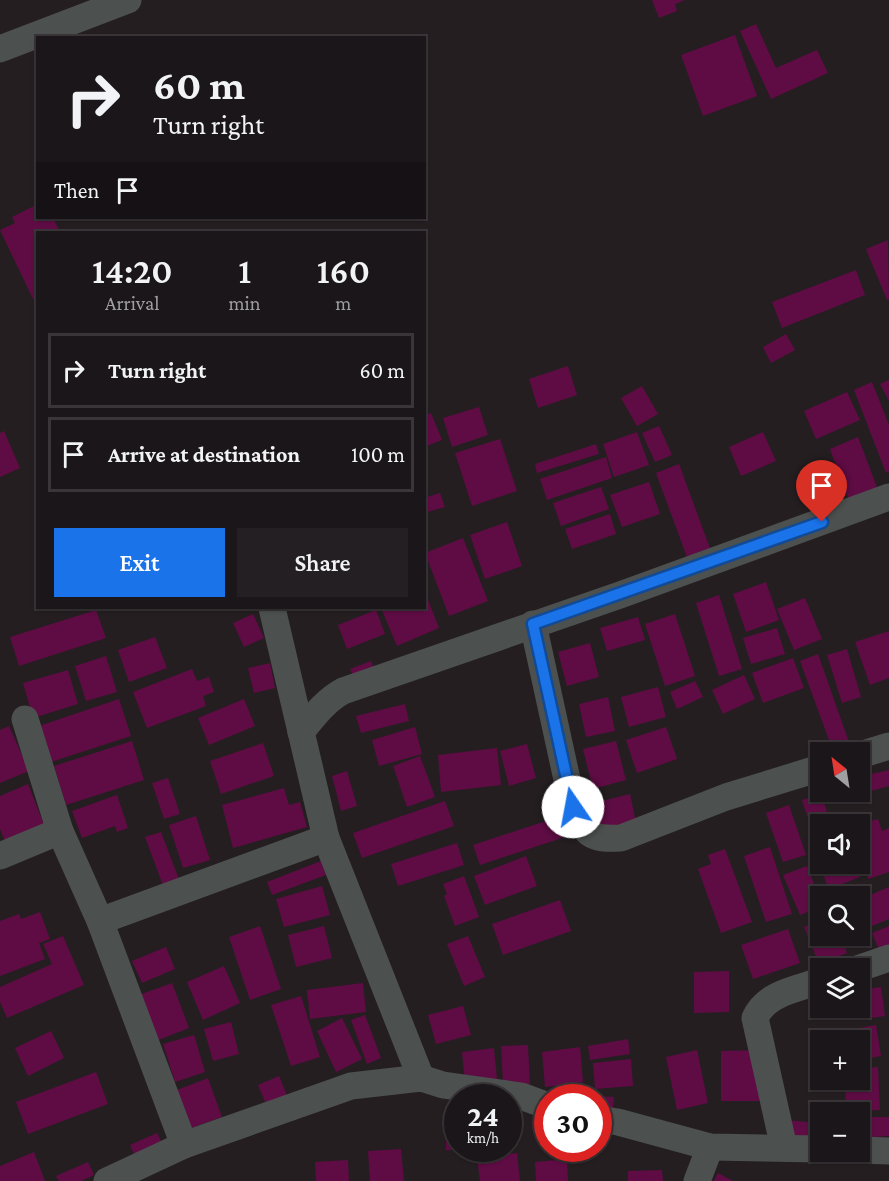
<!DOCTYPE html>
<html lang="en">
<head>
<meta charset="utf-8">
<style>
  body { margin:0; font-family:"Crimson Pro",serif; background:#241f22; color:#f1f3f6; height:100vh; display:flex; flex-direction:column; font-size:22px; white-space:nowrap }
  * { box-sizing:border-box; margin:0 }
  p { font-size:20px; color:#a09fa2 }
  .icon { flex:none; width:33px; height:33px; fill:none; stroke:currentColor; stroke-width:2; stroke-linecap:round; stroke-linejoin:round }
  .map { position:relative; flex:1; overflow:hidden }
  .details { position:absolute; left:36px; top:231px; width:390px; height:378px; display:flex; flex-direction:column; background:#1b1619; border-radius:0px; box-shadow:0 2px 4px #0004,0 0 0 2px #393538 }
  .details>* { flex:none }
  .top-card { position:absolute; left:36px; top:36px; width:390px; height:183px; border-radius:0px; box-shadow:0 2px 4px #0004,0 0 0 2px #393538; background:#1b1619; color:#f1f3f6; overflow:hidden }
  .needle { width:39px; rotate:330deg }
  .fabs { position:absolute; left:810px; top:742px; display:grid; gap:12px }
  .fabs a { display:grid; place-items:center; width:60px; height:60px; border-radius:0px; background:#1b1619; box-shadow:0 2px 4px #0004,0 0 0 2px #393538; font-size:30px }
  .speed { position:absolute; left:444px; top:1084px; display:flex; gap:12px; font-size:30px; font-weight:700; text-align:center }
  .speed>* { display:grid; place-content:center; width:78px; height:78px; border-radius:50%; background:#1b1619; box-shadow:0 2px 4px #0004,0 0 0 2px #393538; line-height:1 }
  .speed small { font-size:15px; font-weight:400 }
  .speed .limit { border:9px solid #d22; background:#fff; color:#111 }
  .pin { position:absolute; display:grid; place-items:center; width:51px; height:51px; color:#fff; margin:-62px -26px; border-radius:50% 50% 50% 0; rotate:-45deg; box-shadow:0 0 6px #0007 }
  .pin .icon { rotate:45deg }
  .me { position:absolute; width:66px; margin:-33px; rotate:348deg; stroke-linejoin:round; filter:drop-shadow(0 0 4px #0008) }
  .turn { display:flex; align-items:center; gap:21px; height:126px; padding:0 18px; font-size:27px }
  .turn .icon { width:78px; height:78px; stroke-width:2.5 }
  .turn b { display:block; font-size:42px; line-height:51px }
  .then { display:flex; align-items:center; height:57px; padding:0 18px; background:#0003; gap:12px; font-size:22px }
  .eta { display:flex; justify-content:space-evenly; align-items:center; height:102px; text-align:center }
  .eta b { font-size:36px; font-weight:600; line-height:42px }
  .button { display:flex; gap:12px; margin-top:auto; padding:12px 18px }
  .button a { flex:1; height:69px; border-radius:0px; background:#1a73e8; color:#fff; font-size:24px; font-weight:600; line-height:69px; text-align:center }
  .button a+a { background:#241f22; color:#f1f3f6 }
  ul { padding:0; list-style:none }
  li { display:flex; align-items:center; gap:18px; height:75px; margin:0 12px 9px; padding:0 6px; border:3px solid #393538; border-radius:0px }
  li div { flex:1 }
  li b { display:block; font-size:22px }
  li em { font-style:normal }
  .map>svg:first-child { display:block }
</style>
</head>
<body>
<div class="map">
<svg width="889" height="1181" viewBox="0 0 889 1181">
  <rect width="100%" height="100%" fill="#241e21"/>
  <g fill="#5f0c44">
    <path d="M652,0H685L675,4L677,11L659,18Z"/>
    <path d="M756,24L776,68L817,50L828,73L771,99L740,31Z"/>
    <path d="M735,35L757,96L703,116L681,55Z"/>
    <path d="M34,206L38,212V218H53L60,232H38V297L33,299L0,230L15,223L12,217Z"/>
    <path d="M888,240L889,299L887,300L866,249Z"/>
    <path d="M856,270L865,295L782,328L772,302Z"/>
    <path d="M786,334L795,350L771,363L763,347Z"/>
    <path d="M568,366L577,395L538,408L529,379Z"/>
    <path d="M889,380V401L880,384Z"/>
    <path d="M872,382L889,425V471L886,473L854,390Z"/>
    <path d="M642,386L658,414L637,426L621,398Z"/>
    <path d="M847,392L860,420L816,439L804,411Z"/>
    <path d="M479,407L488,435L452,447L443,418Z"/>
    <path d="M431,413L442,440L424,447V416Z"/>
    <path d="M659,426L672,455L655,462L642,433Z"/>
    <path d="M4,431L20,468L0,477V433Z"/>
    <path d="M637,432L649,465L614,477L603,444Z"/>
    <path d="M763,432L776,461L741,476L729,447Z"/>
    <path d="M858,437L878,490L849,501L830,449Z"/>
    <path d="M500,439L517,491L472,506L455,453Z"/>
    <path d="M596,444L599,454L537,473L535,464Z"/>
    <path d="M606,457L612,478L547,500L540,479Z"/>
    <path d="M679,464L711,551L688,560L656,473Z"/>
    <path d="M649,482L660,514L622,527L610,495Z"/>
    <path d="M601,487L609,509L561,526L553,503Z"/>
    <path d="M440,493L445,507L424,513V498Z"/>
    <path d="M610,514L616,534L572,549L565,529Z"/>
    <path d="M507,522L522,566L485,579L470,535Z"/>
    <path d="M463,538L488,601L449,616L425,553Z"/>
    <path d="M766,582L779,620L746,632L733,594Z"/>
    <path d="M425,592L439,628L397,646L381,608H424Z"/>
    <path d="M719,595L742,669L719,676L696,603Z"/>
    <path d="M805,598L822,639L794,650L777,609Z"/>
    <path d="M96,610L106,638L19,666L10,637Z"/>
    <path d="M376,610L385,634L347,649L338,625Z"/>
    <path d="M253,614L264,638L244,647L233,623Z"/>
    <path d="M675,614L695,676L665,686L645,624Z"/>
    <path d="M638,617L645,640L607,651L600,628Z"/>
    <path d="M777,628L785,654L751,664L743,638Z"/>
    <path d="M889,631V678L870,685L855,642Z"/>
    <path d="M155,637L167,668L129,682L118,650Z"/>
    <path d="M590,643L599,677L567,686L558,652Z"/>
    <path d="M847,649L861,697L842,703L827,655Z"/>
    <path d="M818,654L850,745L833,751L800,661Z"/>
    <path d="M106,656L117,692L86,701L75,666Z"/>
    <path d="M793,658L804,688L763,703L752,673Z"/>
    <path d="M371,661L376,674L356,682L350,669Z"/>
    <path d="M270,663L275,688L254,693L248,668Z"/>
    <path d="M192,669L197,681L209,677L214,692L203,696L206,706L147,728L133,692Z"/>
    <path d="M68,670L78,704L33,718L23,683Z"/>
    <path d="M744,675L755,699L723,714L712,690Z"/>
    <path d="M695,681L703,697L677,709L670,692Z"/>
    <path d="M658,687L666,717L629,727L621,697Z"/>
    <path d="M608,697L615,731L586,737L579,704Z"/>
    <path d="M119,699L131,736L51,762L39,726Z"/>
    <path d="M244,699L255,726L209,745L198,718Z"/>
    <path d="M405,704L409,721L361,733L356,716Z"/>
    <path d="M9,726L29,771L0,783V730Z"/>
    <path d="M415,727L422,754L379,766L372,740Z"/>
    <path d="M666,727L677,759L637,773L626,740Z"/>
    <path d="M132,741L144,780L66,805L54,766Z"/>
    <path d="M616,741L626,780L593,789L583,749Z"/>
    <path d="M263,743L274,776L221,794L210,761Z"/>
    <path d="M527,744L536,778L509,786L500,751Z"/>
    <path d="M497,748L501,785L441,792L438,755Z"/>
    <path d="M420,756L435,797L407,807L393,766Z"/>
    <path d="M889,770V786L871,791L867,775Z"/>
    <path d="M347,771L357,806L341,811L332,776Z"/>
    <path d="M168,778L180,814L164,819L152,783Z"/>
    <path d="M28,784L46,830L7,846L0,829V796Z"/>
    <path d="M284,788L289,805L300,802L307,827L233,848L222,805Z"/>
    <path d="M630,794L637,827L601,835L594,803Z"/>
    <path d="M821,794L831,824L820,825V827L812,830L802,800Z"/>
    <path d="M117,795L128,828L117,832L115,826L82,838L72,811Z"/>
    <path d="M445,801L454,826L362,858L353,833Z"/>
    <path d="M789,805L806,855L783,862L766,813Z"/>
    <path d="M196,816L210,860L183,868L169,825Z"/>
    <path d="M555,818L562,838L480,865L473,845Z"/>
    <path d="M878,819L882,831L889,828V872L868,879L860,852V832L866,830L864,823Z"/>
    <path d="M820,831V864H855L860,877L829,889L808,837Z"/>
    <path d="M161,832L180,882L164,888L145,837Z"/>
    <path d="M457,843L464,865L398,886L391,864Z"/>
    <path d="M770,847L792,914L766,922L744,856Z"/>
    <path d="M725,849L752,922L721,933L698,869L711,864L708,855Z"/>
    <path d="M526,856L537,886L485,905L474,876Z"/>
    <path d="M321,861L326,875L272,895L267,882Z"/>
    <path d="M807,866L820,900V907L800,915L783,875Z"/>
    <path d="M464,876L479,917L455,926L444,896L447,894L443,884Z"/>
    <path d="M322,886L330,915L284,927L276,899Z"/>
    <path d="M889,887V919L872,926L861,899Z"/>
    <path d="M560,900L571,931L503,955L492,924Z"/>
    <path d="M40,912L50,939L39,943L45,959L0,976V921L19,914L21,919Z"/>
    <path d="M820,920V936H841L847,953L819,964L804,927Z"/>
    <path d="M260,926L281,989L250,1000L229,937Z"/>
    <path d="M324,926L332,958L296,967L288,935Z"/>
    <path d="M889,926V954L882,957L872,933Z"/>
    <path d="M788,929L800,963L753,979L741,945Z"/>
    <path d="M63,936L84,985L7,1018L0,1002V987L52,964L43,944Z"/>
    <path d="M468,936L485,977L464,986L447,944Z"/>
    <path d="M166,947L175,969L142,983L132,961Z"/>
    <path d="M224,966L240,1003L203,1020L187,982Z"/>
    <path d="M729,971V1012L694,1013V972Z"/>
    <path d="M172,983L189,1028L156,1041L139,995Z"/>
    <path d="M363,983L366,1012L310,1019L307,990Z"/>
    <path d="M881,987L885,1016L857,1020L855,1008H860V990Z"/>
    <path d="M301,996L320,1057L291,1066L271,1005Z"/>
    <path d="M463,1006L471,1035L436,1044L428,1015Z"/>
    <path d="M365,1015L381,1058L367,1064L351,1020Z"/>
    <path d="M342,1018L362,1059L336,1072L317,1031Z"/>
    <path d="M231,1022L239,1054L213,1061L204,1029Z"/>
    <path d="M876,1025L881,1056L865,1059L859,1028Z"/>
    <path d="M857,1028L858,1041H826L825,1031Z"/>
    <path d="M51,1031L64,1058L28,1076L15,1048Z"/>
    <path d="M194,1035L205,1072L175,1082L163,1044Z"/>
    <path d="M628,1039L630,1054L590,1060L588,1046Z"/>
    <path d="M528,1045L530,1084L503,1085L501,1046Z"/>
    <path d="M580,1047L583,1082L545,1087L542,1052Z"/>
    <path d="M494,1048L497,1079L465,1082L462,1052Z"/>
    <path d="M697,1050L708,1103L677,1110L666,1057Z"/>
    <path d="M759,1050V1101H721V1051Z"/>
    <path d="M631,1059L633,1086L595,1089L593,1063Z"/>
    <path d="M878,1067L880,1110L846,1111L845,1080H860V1068Z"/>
    <path d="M96,1072L108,1104L28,1134L16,1102Z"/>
    <path d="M279,1076L289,1100L268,1109L258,1085Z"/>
    <path d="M208,1078L222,1117L191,1128L177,1090Z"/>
    <path d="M558,1094L614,1097L613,1113L598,1112V1098H558Z"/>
    <path d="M860,1115H866L868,1133H860Z"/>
    <path d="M871,1117H889V1136L872,1137Z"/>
    <path d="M786,1120L817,1123L815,1139L784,1136Z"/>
    <rect x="446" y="1129" width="12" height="21"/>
    <path d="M157,1133L166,1151L138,1163L130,1145Z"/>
    <path d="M401,1149L404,1181H370L368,1151Z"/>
    <path d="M34,1152L45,1181H0V1166Z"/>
    <path d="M517,1153L520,1181H480L477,1157Z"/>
    <path d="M567,1159L568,1181H536L535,1162Z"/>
    <path d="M348,1160L349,1181H316L315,1162Z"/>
    <path d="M88,1162L94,1175L81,1181H59L56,1176Z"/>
    <path d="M662,1170L663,1181H628V1171Z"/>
    <path d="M718,1173L733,1181H714Z"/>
  </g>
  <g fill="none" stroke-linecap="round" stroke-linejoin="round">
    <g stroke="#4c504e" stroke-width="27">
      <path d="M0,49L128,0"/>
      <path d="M272,608L326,838L421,1078"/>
      <path d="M533,624L573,807C585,834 590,840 621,838L726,797L820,768"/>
      <path d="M25,719L60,831L100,921L184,1145"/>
      <path d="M301,732C314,716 325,701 343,691L620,595L889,497"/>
      <path d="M860,755L889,746"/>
      <path d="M0,856L60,831"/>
      <path d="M100,921L326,838"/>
      <path d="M857,969L889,958"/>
      <path d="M598,1119L618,1122L710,1147L820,1149"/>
      <path d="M784,1148L755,1018C766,993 797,989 820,981"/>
      <path d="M860,1150L889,1151"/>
      <path d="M107,1181L184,1145L351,1086L421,1078L443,1085L521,1096L548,1106"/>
      <path d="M697,1181L710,1147"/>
    </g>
  </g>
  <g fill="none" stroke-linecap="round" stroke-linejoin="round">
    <defs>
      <path id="route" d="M573,807L533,624L822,522"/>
    </defs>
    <use href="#route" stroke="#114b97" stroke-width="15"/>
    <use href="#route" stroke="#1a73e8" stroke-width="10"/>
  </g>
</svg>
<div class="fabs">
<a><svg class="needle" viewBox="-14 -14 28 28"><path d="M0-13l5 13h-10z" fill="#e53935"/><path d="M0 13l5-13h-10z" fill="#a09fa2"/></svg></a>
<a><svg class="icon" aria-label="sound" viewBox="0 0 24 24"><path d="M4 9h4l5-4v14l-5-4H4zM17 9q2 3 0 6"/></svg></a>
<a><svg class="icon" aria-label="search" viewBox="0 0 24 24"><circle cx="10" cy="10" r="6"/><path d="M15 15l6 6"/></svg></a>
<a><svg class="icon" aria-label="layers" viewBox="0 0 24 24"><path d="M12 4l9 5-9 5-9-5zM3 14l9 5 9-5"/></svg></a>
<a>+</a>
<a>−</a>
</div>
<div class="speed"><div>24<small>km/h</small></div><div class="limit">30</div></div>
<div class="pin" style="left:822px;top:522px;background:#d93025"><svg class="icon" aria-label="arrive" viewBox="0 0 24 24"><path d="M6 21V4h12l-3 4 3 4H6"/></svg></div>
<svg class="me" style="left:573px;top:807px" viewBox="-20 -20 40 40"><circle r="19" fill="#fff"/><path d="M0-13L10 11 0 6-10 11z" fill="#1a73e8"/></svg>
<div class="top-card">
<div class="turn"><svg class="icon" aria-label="right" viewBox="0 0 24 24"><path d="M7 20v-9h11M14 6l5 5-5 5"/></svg><div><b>60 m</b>Turn right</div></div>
<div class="then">Then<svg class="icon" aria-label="arrive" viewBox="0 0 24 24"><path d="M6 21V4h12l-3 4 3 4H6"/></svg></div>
</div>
<section class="details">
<div class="eta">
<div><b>14:20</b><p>Arrival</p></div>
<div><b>1</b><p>min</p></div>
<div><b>160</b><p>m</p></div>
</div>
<ul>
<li><svg class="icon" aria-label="right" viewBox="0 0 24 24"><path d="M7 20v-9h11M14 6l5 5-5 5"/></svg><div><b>Turn right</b></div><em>60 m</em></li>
<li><svg class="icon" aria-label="arrive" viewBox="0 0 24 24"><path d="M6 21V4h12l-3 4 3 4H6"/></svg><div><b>Arrive at destination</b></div><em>100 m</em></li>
</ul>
<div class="button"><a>Exit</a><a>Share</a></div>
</section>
</div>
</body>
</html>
